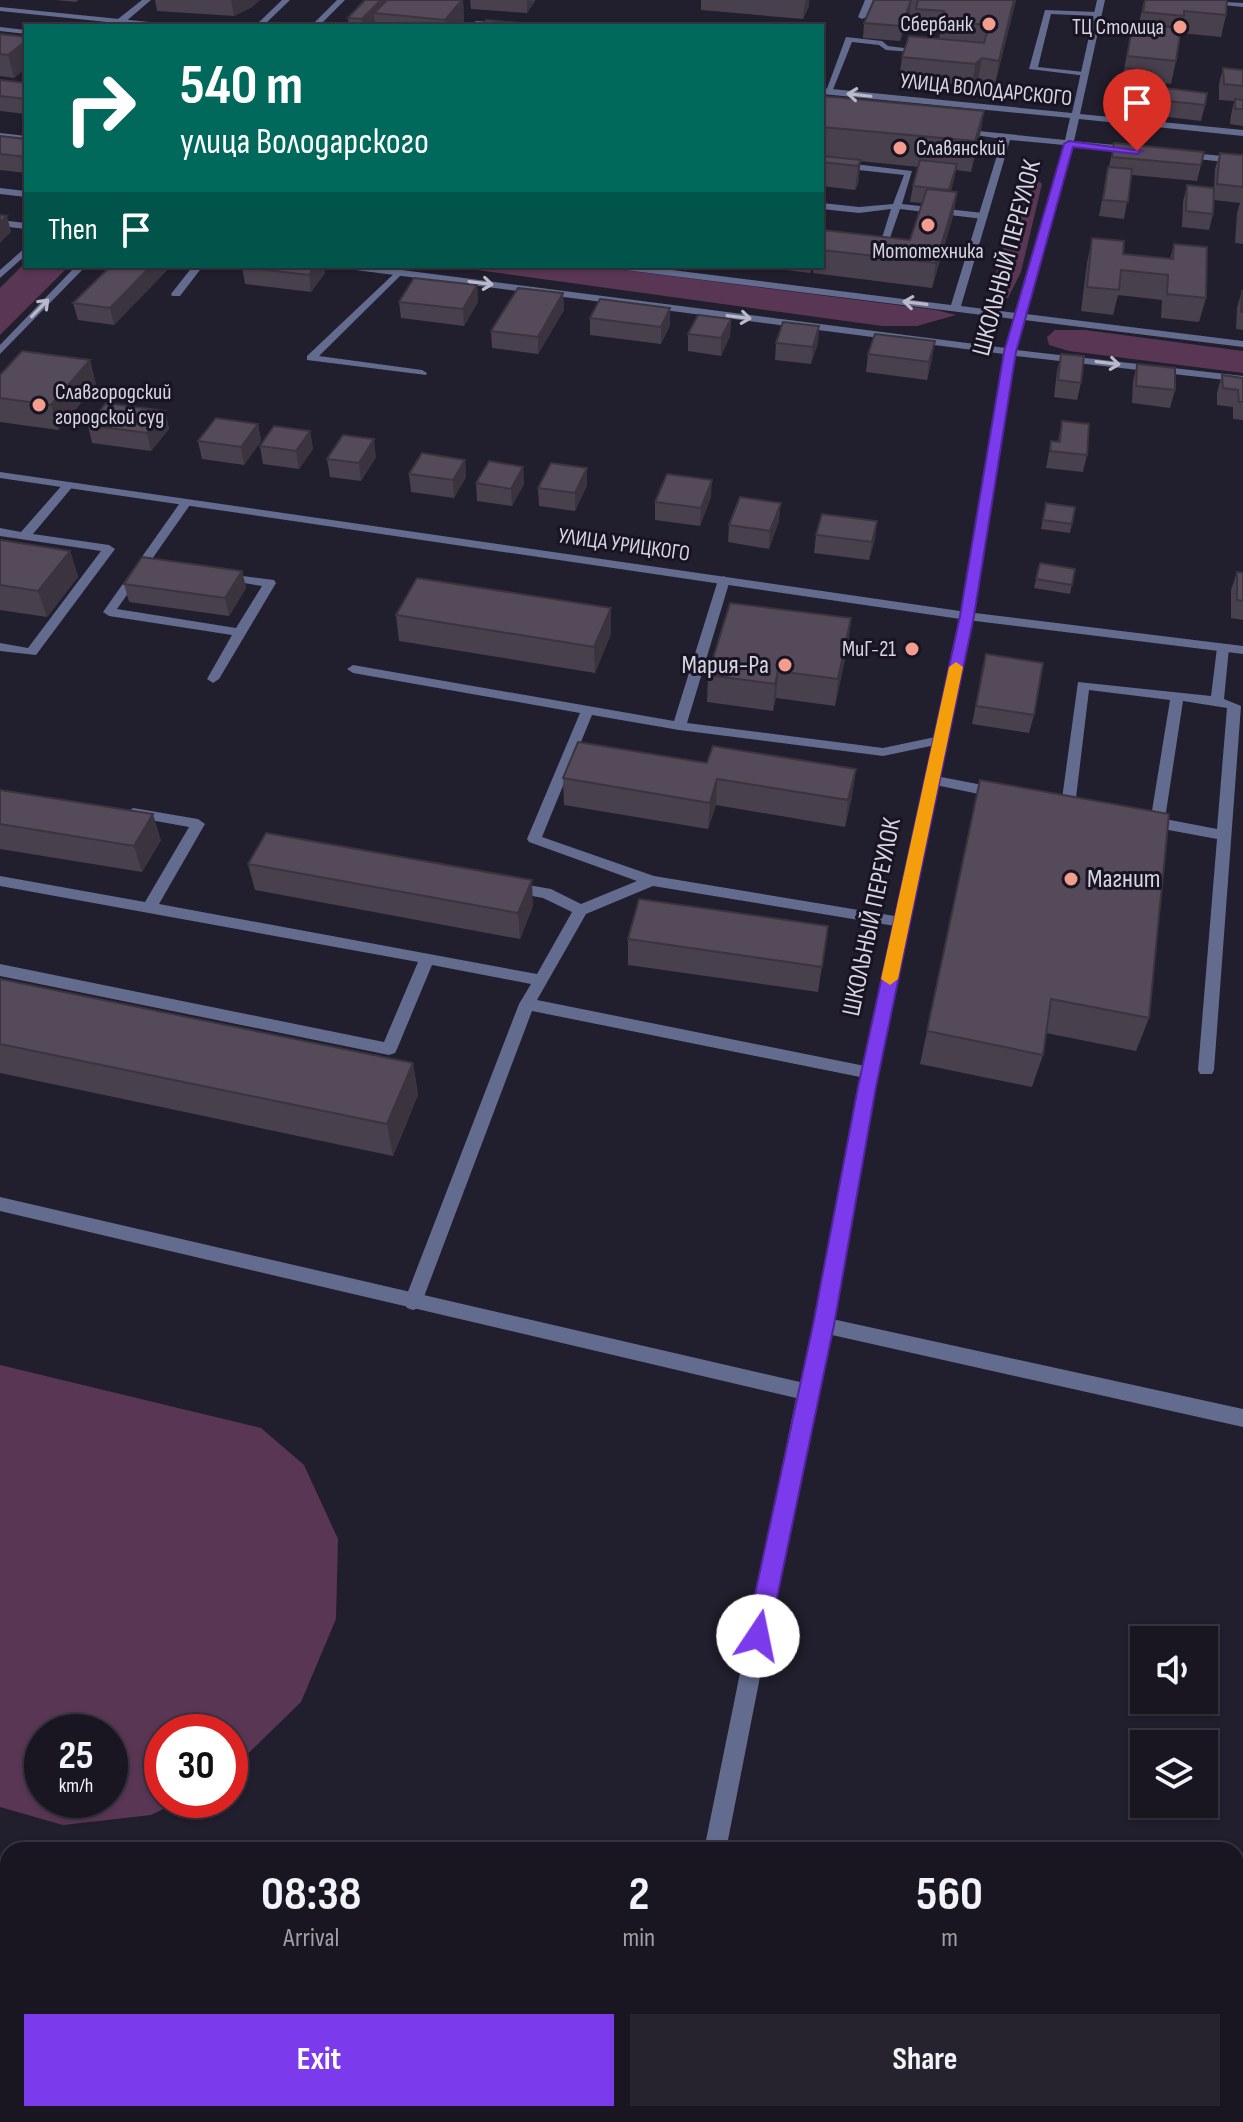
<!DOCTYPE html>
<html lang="en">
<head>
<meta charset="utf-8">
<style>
  body { margin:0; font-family:"Sofia Sans Condensed",sans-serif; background:#26232f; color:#f1f3f6; height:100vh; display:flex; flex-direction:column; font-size:30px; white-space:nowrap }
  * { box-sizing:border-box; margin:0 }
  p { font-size:26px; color:#9f9fa5 }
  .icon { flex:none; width:44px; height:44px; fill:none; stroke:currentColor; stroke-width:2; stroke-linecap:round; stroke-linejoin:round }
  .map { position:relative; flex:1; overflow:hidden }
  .drawer { position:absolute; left:0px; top:1842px; width:1244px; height:280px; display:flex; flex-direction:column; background:#191622; border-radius:24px 24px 0 0; box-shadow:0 2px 6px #0004,0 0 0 2px #373540 }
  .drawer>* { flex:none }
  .hud { position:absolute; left:24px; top:24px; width:800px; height:244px; border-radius:0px; box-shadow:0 2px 6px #0004,0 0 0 2px #373540; background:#00695c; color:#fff; overflow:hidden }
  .buttons { position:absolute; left:1130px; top:1626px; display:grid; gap:16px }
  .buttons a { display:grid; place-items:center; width:88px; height:88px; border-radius:0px; background:#191622; box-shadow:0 2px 6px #0004,0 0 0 2px #373540; font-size:40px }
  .speed { position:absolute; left:24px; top:1714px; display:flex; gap:16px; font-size:40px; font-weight:700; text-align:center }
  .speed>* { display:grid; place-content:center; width:104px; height:104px; border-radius:50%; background:#191622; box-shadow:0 2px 6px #0004,0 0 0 2px #373540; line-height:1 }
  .speed small { font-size:20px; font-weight:400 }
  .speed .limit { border:12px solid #d22; background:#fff; color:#111 }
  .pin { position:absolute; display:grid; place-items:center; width:68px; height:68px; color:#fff; margin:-82px -34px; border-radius:50% 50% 50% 0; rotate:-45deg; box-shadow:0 0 8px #0007 }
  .pin .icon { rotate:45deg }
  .me { position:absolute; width:88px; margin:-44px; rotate:11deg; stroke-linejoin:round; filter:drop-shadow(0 0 6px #0008) }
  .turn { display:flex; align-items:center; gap:28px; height:168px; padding:0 24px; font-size:36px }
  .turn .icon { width:104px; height:104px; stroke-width:2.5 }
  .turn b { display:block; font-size:56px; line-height:68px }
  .then { display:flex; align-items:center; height:76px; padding:0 24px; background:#0003; gap:16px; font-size:30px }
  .eta { display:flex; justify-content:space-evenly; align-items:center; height:136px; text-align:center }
  .eta b { font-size:48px; font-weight:700; line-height:56px }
  .button { display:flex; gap:16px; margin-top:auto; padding:16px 24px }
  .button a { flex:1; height:92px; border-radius:0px; background:#7c3aed; color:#fff; font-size:32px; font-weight:700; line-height:92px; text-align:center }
  .button a+a { background:#26232f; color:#f1f3f6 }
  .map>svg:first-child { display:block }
</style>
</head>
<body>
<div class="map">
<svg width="1243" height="2122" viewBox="0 0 1243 2122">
  <rect width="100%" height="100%" fill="#211e2d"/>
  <g fill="#593654" fill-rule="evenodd">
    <path d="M1026,170L1042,184L1021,272L1008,298L992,295L991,290Z"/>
    <path d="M26,262V266H69L0,335V288Z"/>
    <path d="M448,266H592L936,310L956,315L917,326H882Z"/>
    <path d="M1055,330H1085L1243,351V373L1069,351L1049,345L1047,337Z"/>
    <path d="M0,1365L261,1428L304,1465L338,1539L336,1619L301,1702L230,1771V1732H162V1800H182L151,1815L63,1825L0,1807ZM42,1732H110V1800H42Z"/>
  </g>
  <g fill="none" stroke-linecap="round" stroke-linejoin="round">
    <g fill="#636b8f" fill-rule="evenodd">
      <path d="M142,0H151L124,23H118V19Z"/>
      <path d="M865,0H873L866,17L862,19L858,17Z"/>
      <path d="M1045,10L1097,12L1101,14L1097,16L1051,14L1038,67L1084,72L1087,76L1029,69Z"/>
      <path d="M476,21L505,23L509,25L468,26Z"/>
      <path d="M846,37L882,41L888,46L928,51L924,53L886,50L879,45L852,42L832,92L825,94Z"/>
      <path d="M0,133L26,136V142L0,139Z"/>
      <path d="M822,160L912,171L902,204L983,213L988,216L983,219L900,209L884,255L876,257L891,209L859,213L822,209V203L859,207L893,204L904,175L822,166Z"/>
      <path d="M193,266H203L180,296H172L171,294Z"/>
      <path d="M399,269L402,270V274L319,356L422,370L427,373L426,375L307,360V356Z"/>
      <path d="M68,482L74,485L33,534L109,545L115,549L36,655L0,651V643L28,648L101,551L0,536V528L21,532L64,483Z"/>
      <path d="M186,499L192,502L117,609L236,628L262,586L220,579V573L274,580L276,583L219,679L213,683L207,679L232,635L109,616L103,612L182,500Z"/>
      <path d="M724,576L730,580L687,723L883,748L940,736L947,740L945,743L883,756L679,730L592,715L542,837L654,876L901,917L908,922L901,927L653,886L586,914L537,1000L870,1067L876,1069L878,1073L876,1077L870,1079L532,1011L422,1302L419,1308L413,1310L407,1308L404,1302L519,1004L531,984L432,965L397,1049L395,1053L389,1055L0,976V964L384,1042L418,962L0,886V876L145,902L189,827L128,816L126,813L133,808L198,819L205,824L159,904L537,974L572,912L543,898L506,891L504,887L506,883L511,882L551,889L581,904L637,881L529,842L527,839L580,713L353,673L347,669L353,665L674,721L718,580Z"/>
      <path d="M1223,644L1229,648L1224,699L1241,706L1214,1070L1212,1074H1200L1198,1070L1217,839L1147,826L1140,821L1142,818L1151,817L1170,700L1089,690L1075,806L1068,811L1061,806L1078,682L1211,696L1217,648ZM1183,701L1227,708L1217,829L1165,819Z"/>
      <path d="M931,775L998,788L1005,793L998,798L926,783L924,780L926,777Z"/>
      <path d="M823,1317L1243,1409V1427L823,1333L817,1331L814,1325L817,1319Z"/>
      <path d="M1236,2027L1243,2029V2053L1236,2051Z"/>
      <path d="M350,2114H374L372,2122H348Z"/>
    </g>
    <g fill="#636b8f" fill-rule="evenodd">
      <path d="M1097,0H1105L1080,114L1243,130V136L1079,119L1074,141L1135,147L1139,150L1135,153L1073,146L1026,314L1243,341V347L1024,320L1016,350L1243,376V382L1015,356L973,616L878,1073L832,1325L816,1392L726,1850H704L796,1398L0,1211V1197L800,1382L814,1325L862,1073L961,616L1004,354L348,269L343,266H371L1006,348L1014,319L617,269L612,266H640L951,305L1002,139L955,132L959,129L1065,140L1070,118L822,94V88L1072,113ZM1010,140L1064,145L1016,313L961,306Z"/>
      <path d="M0,7L169,24L173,26H146L0,11Z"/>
      <path d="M0,27L26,30V34L0,31Z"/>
      <path d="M1182,152L1243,158V164L1179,157L1178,155Z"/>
      <path d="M0,188L26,191V197L0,194Z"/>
      <path d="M0,220L26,223V229L0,226Z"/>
      <rect x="711" y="2114" width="24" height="8"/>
    </g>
    <g fill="#636b8f" fill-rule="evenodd">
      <path d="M282,0H290L263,26H255Z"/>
      <path d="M337,0H345L319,26H311Z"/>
      <path d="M1189,0L1243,3V7L1193,2Z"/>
      <path d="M26,247V255L0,278V270Z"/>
      <path d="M76,266H86L0,354V345Z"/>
      <path d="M0,472L967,612L1243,646V654L967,620L0,478Z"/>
    </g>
  </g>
  <g fill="#48404d">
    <path d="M55,0H79L76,2Z"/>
    <path d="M155,0H260L252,7L234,16L157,11Z"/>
    <path d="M463,0L464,21L460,26H375V22L372,26H349L348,18Z"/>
    <path d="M470,0H535V1L527,13L471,9Z"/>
    <path d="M701,0H809V6L803,19L701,10Z"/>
    <path d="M874,0H1016L995,84L978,81L972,86L899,79L902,57L939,39L940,33L913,31L914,21L909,20V19L900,41L863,38L864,23Z"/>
    <path d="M1144,0H1227L1226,15L1221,37L1180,33L1176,61L1171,84L1149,82L1148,86L1205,105L1201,121L1116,111L1133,23L1139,24Z"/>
    <path d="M0,34L26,37V68L14,78L0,76Z"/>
    <path d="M1223,68L1243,70V126L1230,124L1231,115L1234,101L1219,100V84Z"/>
    <path d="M0,80L26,83V114L0,111Z"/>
    <path d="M822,96L984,111L979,141L971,172L956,170L951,191L957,192L953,216L932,288L813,273V266H822V231L910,240L922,203L910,202L913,186L918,167L860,161L858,184L855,190L822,186Z"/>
    <path d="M0,136L26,139V173L0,170Z"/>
    <path d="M1114,143L1201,165L1197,181L1132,175L1124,219L1099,216L1105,183L1108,167H1109Z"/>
    <path d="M1220,153L1243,155V244L1235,243L1237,213L1240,203L1214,200L1213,214L1209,230L1182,227L1183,202L1187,185L1214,188L1215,169Z"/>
    <path d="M1092,238L1123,254L1170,259L1174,244L1206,298L1199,322L1161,318L1162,300L1118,295L1113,315L1081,311L1087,263Z"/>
    <path d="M111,266H171L114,325L78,320L73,303Z"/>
    <path d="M243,266H324L325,273L311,292L245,284L242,267Z"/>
    <path d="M755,266H813L810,273Z"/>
    <path d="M477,285L478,302L464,326L401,318L399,302Z"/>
    <path d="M1242,291L1243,292V330L1236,329L1237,308Z"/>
    <path d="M563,293L564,310L538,354L492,348L491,331Z"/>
    <path d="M590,318L670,325L661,344L590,335Z"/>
    <path d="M731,319L730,336L721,356L688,351V334Z"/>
    <path d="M819,326L818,343L811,364L775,360L776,343Z"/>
    <path d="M868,354L932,359L927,380L866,372Z"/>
    <path d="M1061,354L1081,383L1077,400L1054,397L1057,371Z"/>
    <path d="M90,360L96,385L58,430L0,422V375Z"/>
    <path d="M1137,364L1175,390L1170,408L1132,403L1133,381Z"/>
    <path d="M1222,375L1243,378V420L1233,419V407L1217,405V393Z"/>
    <path d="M165,411L169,429L151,451L92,443L88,425Z"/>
    <path d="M1062,421L1087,455L1083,472L1046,468L1051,441L1058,442Z"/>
    <path d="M258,424L261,441L244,465L202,459L198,441Z"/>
    <path d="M310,431L313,449L299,469L263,464L260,446Z"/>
    <path d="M376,457L361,481L330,477L327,459Z"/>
    <path d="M465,460L466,477L454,498L411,492L409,474Z"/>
    <path d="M523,467L524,484L512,506L477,501L476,483Z"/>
    <path d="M587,485L575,511L539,506L538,488Z"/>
    <path d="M711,497L700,526L655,520V502Z"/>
    <path d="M1046,503L1072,524L1070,533L1041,529Z"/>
    <path d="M779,521L769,549L728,542L729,525Z"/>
    <path d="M816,535L875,539L869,560L814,553Z"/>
    <path d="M0,540L70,551L78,577L47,617L0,610Z"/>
    <path d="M1040,563L1075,569L1070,594L1034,588Z"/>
    <path d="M242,571L246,588L229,616L129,602L124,584Z"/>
    <path d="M1237,572L1243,573V620L1231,618V590Z"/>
    <path d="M611,608V634L595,673L399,641L396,615Z"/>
    <path d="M851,618L848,645L835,706L776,698L773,711L707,702L708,675Z"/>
    <path d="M986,654L1034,715L1029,733L972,724Z"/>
    <path d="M707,763L856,769L852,796L845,827L716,805L708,829L564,805L563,778Z"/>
    <path d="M980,780L1149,1018L1136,1051L1046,1033L1043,1055L1032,1087L920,1064Z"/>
    <path d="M0,790L161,840L142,872L0,849Z"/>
    <path d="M248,864L533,906L520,939L255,890Z"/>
    <path d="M828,926L818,992L628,965V939Z"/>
    <path d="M0,979L413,1063L418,1095L393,1156L0,1073Z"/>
  </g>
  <g fill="#3b343f">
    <path d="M231,0H260L252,7L234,16Z"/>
    <path d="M381,0H386L374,13L375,22L372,26H363L362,19Z"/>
    <path d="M463,0L464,21L460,26H446L445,20Z"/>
    <path d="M527,0L535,1L527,13Z"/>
    <path d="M805,0H809V6L803,19Z"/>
    <path d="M1014,0H1016L995,84L999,61Z"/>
    <path d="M911,4L909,19L900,41L902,26Z"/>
    <path d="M26,41V68L14,78L8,55Z"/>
    <path d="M982,58L978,81L972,86L975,64Z"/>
    <path d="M984,111L979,141L971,172L975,141Z"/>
    <path d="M861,160L858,184L855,190L858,166Z"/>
    <path d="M957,164L954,180L947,206L949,190Z"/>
    <path d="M957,192L953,216L932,288L936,263Z"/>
    <path d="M7,216L11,232L0,243V222Z"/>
    <path d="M151,266H171L114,325L110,308Z"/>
    <path d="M315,266H324L325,273L311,292L309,275Z"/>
    <path d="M477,285L478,302L464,326L463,309Z"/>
    <path d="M563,293L564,310L538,354V337Z"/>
    <path d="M670,308V325L661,344V327Z"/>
    <path d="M731,319L730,336L721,356V338Z"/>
    <path d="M819,326L818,343L811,364L813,347Z"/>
    <path d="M935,341L932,359L927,380L929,362Z"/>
    <path d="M90,360L96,385L58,430L51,405Z"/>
    <path d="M165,411L169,429L151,451L147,433Z"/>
    <path d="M258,424L261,441L244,465L241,447Z"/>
    <path d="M310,431L313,449L299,469L296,451Z"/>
    <path d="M374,439L376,457L361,481L359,463Z"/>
    <path d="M465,460L466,477L454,498L453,480Z"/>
    <path d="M523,467L524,484L512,506L511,489Z"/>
    <path d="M587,468V485L575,511V493Z"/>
    <path d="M712,480L711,497L700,526L701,508Z"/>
    <path d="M781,503L779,521L769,549L770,531Z"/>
    <path d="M877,521L875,539L869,560L872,542Z"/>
    <path d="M70,551L78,577L47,617L38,591Z"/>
    <path d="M242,571L246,588L229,616L225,598Z"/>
    <path d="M611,608V634L595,673L594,647Z"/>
    <path d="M851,618L848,645L835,706L838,679Z"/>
    <path d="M778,671L776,698L773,711L775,684Z"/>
    <path d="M856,769L852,796L845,827L848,800Z"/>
    <path d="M717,779L716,805L708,829L710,803Z"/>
    <path d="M153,814L161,840L142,872L134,846Z"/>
    <path d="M532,880L533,906L520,939L518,913Z"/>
    <path d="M413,1063L418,1095L393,1156L387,1124Z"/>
  </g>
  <g fill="#544a5a" stroke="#3b343f" stroke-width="2">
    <path d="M365,0H381L362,19L348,18Z"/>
    <path d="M387,0H462L445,20L374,13Z"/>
    <path d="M874,0H911L902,26L864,23Z"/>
    <path d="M918,0H1014L999,61L982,58L975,64L902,57L909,36L984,43L989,25L941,21L944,11L916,9Z"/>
    <path d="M1145,0H1227L1226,15L1184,11V16L1143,12Z"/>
    <path d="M486,20L552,26H481Z"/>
    <path d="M1133,23L1181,28L1176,61L1127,56Z"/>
    <path d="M0,34L26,37V41L8,55L0,54Z"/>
    <path d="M1125,68L1151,71L1148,86L1207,93L1205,105L1119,96Z"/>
    <path d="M1223,68L1243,70V86L1224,84Z"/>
    <path d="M0,80L26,83V99L0,96Z"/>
    <path d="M822,96L984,111L975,141L822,127Z"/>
    <path d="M1235,99L1243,100V109H1235Z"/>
    <path d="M0,136L26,139V157L0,154Z"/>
    <path d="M1114,143L1204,152L1201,165L1112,157Z"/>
    <path d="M1220,153L1243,155V187L1217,184Z"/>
    <path d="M822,156L861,160L858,166L822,162Z"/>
    <path d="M920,160L957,164L949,190L913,186Z"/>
    <path d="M1108,167L1132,169L1128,202L1103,200Z"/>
    <path d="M1187,185L1214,188L1213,214L1186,211Z"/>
    <path d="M927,189L957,192L936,263L822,250L823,230L910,240Z"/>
    <path d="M0,215L7,216L0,222Z"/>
    <path d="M1092,238L1124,241L1123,254L1173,259L1174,244L1207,247L1206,298L1167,294L1168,275L1121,270L1119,290L1087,287Z"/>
    <path d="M111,266H151L110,308L73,303Z"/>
    <path d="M243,266H315L309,275L242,267Z"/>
    <path d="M414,278L477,285L463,309L399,302Z"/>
    <path d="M518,288L563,293L538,337L491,331Z"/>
    <path d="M1242,291L1243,292V312H1241Z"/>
    <path d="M600,299L670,308L661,327L590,318Z"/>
    <path d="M698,315L731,319L721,338L688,334Z"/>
    <path d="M783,322L819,326L813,347L776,343Z"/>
    <path d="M875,334L935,341L929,362L868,354Z"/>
    <path d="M22,351L90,360L51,405L0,398V375Z"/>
    <path d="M1061,354L1084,356L1081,383L1058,380Z"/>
    <path d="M1137,364L1175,368V390L1136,386Z"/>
    <path d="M1222,375L1243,378V402H1239L1238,390L1223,388Z"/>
    <path d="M106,403L165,411L147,433L88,425Z"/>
    <path d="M216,418L258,424L241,447L198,441Z"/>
    <path d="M1062,421L1089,424L1087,455L1050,451L1051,441L1060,442Z"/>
    <path d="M274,426L310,431L296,451L260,446Z"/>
    <path d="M343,435L374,439L359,463L327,459Z"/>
    <path d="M422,453L465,460L453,480L409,474Z"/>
    <path d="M489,461L523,467L511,489L476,483Z"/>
    <path d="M551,463L587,468L575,493L538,488Z"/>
    <path d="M667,474L712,480L701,508L655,502Z"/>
    <path d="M740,497L781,503L770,531L729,525Z"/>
    <path d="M1046,503L1075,507L1072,524L1043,520Z"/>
    <path d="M822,514L877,521L872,542L816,535Z"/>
    <path d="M0,540L70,551L38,591L0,585Z"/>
    <path d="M142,557L242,571L225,598L124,584Z"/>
    <path d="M1040,563L1075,569L1072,585L1036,579Z"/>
    <path d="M1237,572L1243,573V601L1237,600Z"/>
    <path d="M417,578L611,608L594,647L396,615Z"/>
    <path d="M730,603L851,618L838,679L778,671L775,684L708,675Z"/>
    <path d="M986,654L1043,663L1034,715L976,706Z"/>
    <path d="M578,742L707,763L713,746L856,769L848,800L717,779L710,803L563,778Z"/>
    <path d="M980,780L1169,814L1149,1018L1051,999L1043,1055L927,1031Z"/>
    <path d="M0,790L153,814L134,846L0,824Z"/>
    <path d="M266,833L532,880L518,913L248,864Z"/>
    <path d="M639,899L828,926L822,967L628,939Z"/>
    <path d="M0,979L413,1063L387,1124L0,1044Z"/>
  </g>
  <defs><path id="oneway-shaft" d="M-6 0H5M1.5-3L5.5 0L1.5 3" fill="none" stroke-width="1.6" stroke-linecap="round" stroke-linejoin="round" transform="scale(2)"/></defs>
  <g stroke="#babacb">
    <use href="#oneway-shaft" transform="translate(859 95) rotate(-174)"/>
    <use href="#oneway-shaft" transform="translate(481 283) rotate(7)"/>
    <use href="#oneway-shaft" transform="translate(915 303) rotate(-173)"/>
    <use href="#oneway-shaft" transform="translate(40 308) rotate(-46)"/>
    <use href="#oneway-shaft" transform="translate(739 317) rotate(7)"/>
    <use href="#oneway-shaft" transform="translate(1108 363) rotate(7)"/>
  </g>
  <path fill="#7c3aed" stroke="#51269a" stroke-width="2" d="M1069,141L1142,151L1137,154L1073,147L1016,352L974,616L876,1087L834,1325L769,1636L766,1645L758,1648L750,1645L746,1636L813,1325L858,1087L960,616L1004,352L1064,144Z"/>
  <path fill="#f59e0b" d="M956,662L963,667L898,979L890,985L881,979L949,667Z"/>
  <g fill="#f59d8d" stroke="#181423" stroke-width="3">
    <circle cx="989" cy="24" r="8"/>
    <circle cx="1180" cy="27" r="8"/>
    <circle cx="900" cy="148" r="8"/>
    <circle cx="928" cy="225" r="8"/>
    <circle cx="39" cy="405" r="8"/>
    <circle cx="912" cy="649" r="8"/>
    <circle cx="785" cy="665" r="8"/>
    <circle cx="1071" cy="879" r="8"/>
  </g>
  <g text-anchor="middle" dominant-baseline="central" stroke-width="6" stroke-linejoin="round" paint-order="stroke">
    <g font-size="22" fill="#d7d5df" stroke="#181423" text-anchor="end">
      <text x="973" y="24">Сбербанк</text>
      <text x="1164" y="27">ТЦ Столица</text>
      <text x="916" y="148" text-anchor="start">Славянский</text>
      <text x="928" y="251" text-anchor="middle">Мототехника</text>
      <text x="55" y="392" text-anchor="start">Славгородский<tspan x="55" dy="25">городской суд</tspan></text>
      <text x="896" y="649">МиГ-21</text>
    </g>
    <g font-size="22" fill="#d7d5df" stroke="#181423">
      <text transform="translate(986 90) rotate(6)">УЛИЦА ВОЛОДАРСКОГО</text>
      <text transform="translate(624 545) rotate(8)">УЛИЦА УРИЦКОГО</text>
    </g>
    <g font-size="26" fill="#d7d5df" stroke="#181423">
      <text transform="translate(1007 258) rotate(-75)">ШКОЛЬНЫЙ ПЕРЕУЛОК</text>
      <text transform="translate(872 917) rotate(-78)">ШКОЛЬНЫЙ ПЕРЕУЛОК</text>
    </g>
    <g font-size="26" fill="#d7d5df" stroke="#181423" text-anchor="end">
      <text x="769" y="665">Мария-Ра</text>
      <text x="1087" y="879" text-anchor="start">Магнит</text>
    </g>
  </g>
</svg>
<div class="buttons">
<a><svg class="icon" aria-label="sound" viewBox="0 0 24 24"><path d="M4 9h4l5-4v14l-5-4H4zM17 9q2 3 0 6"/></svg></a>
<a><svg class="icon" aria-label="layers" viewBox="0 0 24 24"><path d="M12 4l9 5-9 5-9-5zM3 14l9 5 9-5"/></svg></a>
</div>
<div class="speed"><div>25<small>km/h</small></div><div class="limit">30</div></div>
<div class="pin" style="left:1137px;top:151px;background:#d93025"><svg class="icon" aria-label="arrive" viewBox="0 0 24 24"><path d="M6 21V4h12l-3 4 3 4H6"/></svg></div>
<svg class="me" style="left:758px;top:1636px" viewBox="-20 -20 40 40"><circle r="19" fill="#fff"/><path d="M0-13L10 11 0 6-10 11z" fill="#7c3aed"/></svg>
<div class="hud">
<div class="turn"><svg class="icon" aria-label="right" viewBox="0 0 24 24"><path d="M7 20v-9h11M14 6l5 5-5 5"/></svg><div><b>540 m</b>улица Володарского</div></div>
<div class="then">Then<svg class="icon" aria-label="arrive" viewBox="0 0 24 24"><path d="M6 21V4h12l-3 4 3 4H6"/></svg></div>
</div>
<section class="drawer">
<div class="eta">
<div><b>08:38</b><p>Arrival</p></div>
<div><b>2</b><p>min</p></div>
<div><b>560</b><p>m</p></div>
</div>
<div class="button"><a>Exit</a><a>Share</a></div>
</section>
</div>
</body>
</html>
